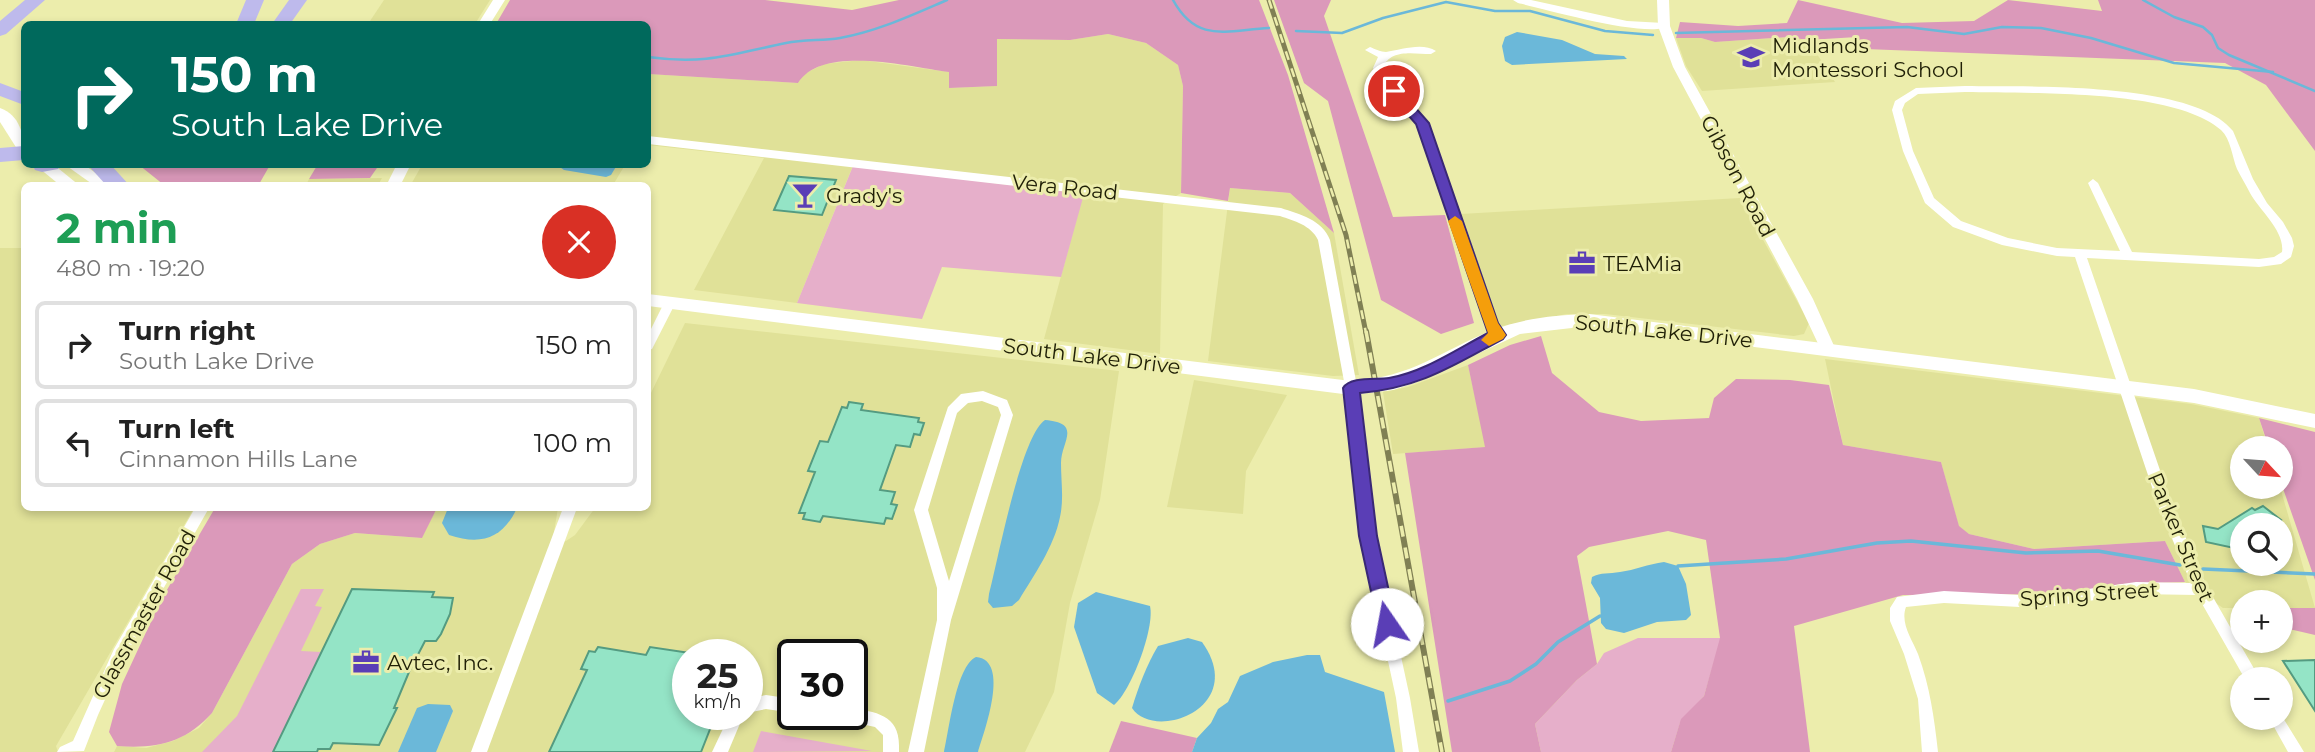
<!DOCTYPE html>
<html lang="en">
<head>
<meta charset="utf-8">
<style>
  body { margin:0; font-family:Montserrat,sans-serif; background:#f2f2f2; color:#222; height:100vh; display:flex; flex-direction:column; font-size:26px; white-space:nowrap }
  * { box-sizing:border-box; margin:0 }
  p { font-size:23px; color:#767676 }
  .icon { flex:none; width:38px; height:38px; fill:none; stroke:currentColor; stroke-width:2; stroke-linecap:round; stroke-linejoin:round }
  .map { position:relative; flex:1; overflow:hidden }
  .sheet { position:absolute; left:21px; top:182px; width:630px; height:329px; display:flex; flex-direction:column; background:#fff; border-radius:10px; box-shadow:0 4px 10px #0003 }
  .sheet>* { flex:none }
  .banner { position:absolute; left:21px; top:21px; width:630px; height:147px; border-radius:10px; box-shadow:0 4px 10px #0003; background:#00695c; color:#fff; overflow:hidden }
  .needle { width:46px; rotate:116deg }
  .tools { position:absolute; left:2230px; top:436px; display:grid; gap:14px }
  .tools a { display:grid; place-items:center; width:63px; height:63px; border-radius:50%; background:#fff; box-shadow:0 4px 10px #0003; font-size:35px }
  .speed { position:absolute; left:672px; top:639px; display:flex; gap:14px; font-size:35px; font-weight:700; text-align:center }
  .speed>* { display:grid; place-content:center; width:91px; height:91px; border-radius:50%; background:#fff; box-shadow:0 4px 10px #0003; line-height:1 }
  .speed small { font-size:18px; font-weight:400 }
  .speed .limit { border:4px solid #111; border-radius:10px; background:#fff; color:#111 }
  .pin { position:absolute; display:grid; place-items:center; width:60px; height:60px; color:#fff; margin:-30px; border:4px solid #fff; border-radius:50%; box-shadow:0 2px 7px #0007 }
  .me { position:absolute; width:77px; margin:-38px; rotate:348deg; stroke-linejoin:round; filter:drop-shadow(0 0 5px #0008) }
  .turn { display:flex; align-items:center; gap:24px; height:147px; padding:0 35px; font-size:32px }
  .turn .icon { width:91px; height:91px; stroke-width:2.5 }
  .turn b { display:block; font-size:49px; line-height:60px }
  .round { display:grid; place-items:center; flex:none; width:74px; height:74px; border-radius:37px; background:#f2f2f2 }
  .summary { display:flex; align-items:center; justify-content:space-between; height:119px; padding:0 35px }
  h1 { font-size:42px; font-weight:700; line-height:52px; color:#1e9e55 }
  ul { padding:0; list-style:none }
  li { display:flex; align-items:center; gap:21px; height:88px; margin:0 14px 10px; padding:0 21px; border:4px solid #e0e0e0; border-radius:10px }
  li div { flex:1 }
  li b { display:block; font-size:26px }
  li em { font-style:normal }
  .map>svg:first-child { display:block }
</style>
</head>
<body>
<div class="map">
<svg width="2315" height="752" viewBox="0 0 2315 752">
  <rect width="100%" height="100%" fill="#ecedac"/>
  <g fill="#e0e198" fill-rule="evenodd">
    <path d="M384,0H490L475,24H368Z"/>
    <path d="M1108,34L1146,43L1178,65L1183,86L1181,193L1163,204L1160,354L1044,339L1083,195L852,168L797,303L694,290L764,158L648,145V74L798,83L804,74L824,64L861,60L949,72V88L996,86L997,39L1070,40Z"/>
    <path d="M1788,37L1808,40L1835,82L1702,91L1686,66L1676,38H1701L1715,42Z"/>
    <path d="M422,165H625L613,185L410,186Z"/>
    <path d="M382,178L378,185H306L309,179Z"/>
    <path d="M1230,188L1290,193L1334,233L1359,375L1333,376L1208,361Z"/>
    <path d="M1740,198L1809,323L1804,334L1794,336L1605,314H1567L1497,327L1461,214Z"/>
    <path d="M0,248H24V508H194L56,746L58,752H0Z"/>
    <path d="M685,323L1119,371L1100,500L1070,603L1054,692L1025,752H114L117,746L146,748L173,741L199,728L212,713L292,564L320,544L355,533L421,538L437,508H558L552,544L566,541L575,535L595,508H648V399ZM688,654H747V714H688ZM793,654H852V714H793Z"/>
    <path d="M1825,359L2191,404L2259,418L2268,448H2242V486L2280,487L2315,608H2280V602H2242V608H2223L2185,582L2165,541L2034,549L1969,534L1959,527L1941,462L1843,445ZM2242,525H2280V564H2242Z"/>
    <path d="M1468,365L1486,447L1393,454L1383,392L1408,387Z"/>
    <path d="M1194,380L1287,395L1246,471L1243,514L1167,507Z"/>
  </g>
  <g fill="#e6afca">
    <path d="M853,166L1084,194L1061,277L942,267L922,319L797,303Z"/>
    <path d="M301,589H324L315,606L322,607L301,651L321,652L273,752H202L237,716Z"/>
    <path d="M1638,638H1721L1704,696L1680,723L1671,752H1541L1535,724L1577,680L1597,664L1604,653Z"/>
    <path d="M761,731L872,751L753,752Z"/>
  </g>
  <g fill="#db99ba">
    <path d="M510,0H765L852,10L899,0H1259L1288,75L1334,233L1290,193L1230,188L1228,201L1181,193L1183,86L1178,65L1146,43L1108,34L1070,40L997,39V86L949,88V72C910,67 822,44 798,83L648,74V24H496Z"/>
    <path d="M1274,0H1331L1324,16L1393,217L1445,215L1474,323L1441,334L1381,300L1328,101L1304,83Z"/>
    <path d="M1798,0L1902,23L1974,21L2008,0L2102,11L2098,0H2315V151L2266,85L2225,63L1865,49L1857,37L1808,40L1788,37L1715,42L1701,38H1676L1680,22L1738,26L1787,23Z"/>
    <path d="M318,164H379V165L370,178L309,179Z"/>
    <path d="M139,165H270L258,186L164,185Z"/>
    <path d="M1541,336L1552,373L1599,412L1641,421L1709,418L1714,398L1736,379L1790,380L1829,385L1843,445L1941,462L1959,526L1969,534L2034,549L2165,541L2185,582L2120,584L2069,594L1903,595L1794,626L1810,752H1671L1681,719L1704,696L1720,638L1706,540L1668,531L1589,547L1577,556L1597,664L1577,680L1535,724L1541,752H1452L1405,453L1485,447L1468,365L1510,345Z"/>
    <path d="M2259,418L2315,432V580L2280,480V448H2269Z"/>
    <path d="M215,508H437L422,538L355,533L320,544L292,564L212,713C185,743 156,749 117,746L109,732L122,684L161,600Z"/>
    <path d="M2280,608H2315V635L2280,627Z"/>
    <path d="M1121,721L1197,738L1192,752H1109Z"/>
  </g>
  <g fill="#6bb8d9">
    <path d="M1517,32L1562,40L1595,54L1624,56L1627,59L1512,65L1505,61L1502,46L1505,37Z"/>
    <path d="M557,165V164L617,165L611,175L606,177L564,170Z"/>
    <path d="M1045,420C1083,423 1061,442 1061,463C1061,481 1064,499 1060,517C1054,547 1034,575 1019,600L1012,606L993,608L988,602L989,594C998,560 1021,436 1045,420Z"/>
    <path d="M448,508H517C503,538 482,546 449,535L442,523Z"/>
    <path d="M1664,562L1678,566L1686,584L1691,615L1686,620L1657,622L1624,633L1606,629L1601,623L1600,598L1591,583L1592,577C1601,572 1609,574 1620,572C1635,570 1648,564 1664,562Z"/>
    <path d="M1096,592L1150,606C1155,628 1131,691 1114,705L1097,693L1074,627L1078,603Z"/>
    <path d="M1188,638L1202,642C1249,708 1154,742 1132,708C1138,688 1147,664 1158,646Z"/>
    <path d="M1307,655H1320L1325,672L1384,692L1395,752H1192L1197,738L1211,723L1218,709L1228,702L1240,676L1273,662Z"/>
    <path d="M976,657C1011,660 984,732 978,752H944C949,731 956,666 976,657Z"/>
    <path d="M428,704L450,705L453,711L436,752H398L417,708Z"/>
  </g>
  <g fill="none" stroke-linecap="round" stroke-linejoin="round">
    <g stroke="#6bb8d9" stroke-width="2.5">
      <path d="M1173,0C1197,44 1227,30 1269,28"/>
      <path d="M2143,0L2174,17L2203,27L2212,35L2218,48L2229,55L2315,91"/>
      <path d="M1296,31L1342,33L1383,18L1446,2L1495,11H1530L1605,31L1653,35"/>
      <path d="M1676,33L1907,27L1964,34L2002,27L2041,28L2091,38L2174,63L2273,72"/>
      <path d="M648,57C706,65 732,54 786,43C804,39 822,41 840,38C878,31 912,15 947,0"/>
    </g>
    <g stroke="#6bb8d9" stroke-width="3.5">
      <path d="M1678,566L1786,559L1877,543L1911,541L2026,553L2098,551L2180,565"/>
      <path d="M2203,569L2315,574"/>
      <path d="M1448,701L1510,681L1536,664L1558,642L1600,616"/>
    </g>
  </g>
  <g fill="#94e4c6" stroke="#549b81" stroke-width="2">
    <path d="M789,176L836,180L822,215L774,210Z"/>
    <path d="M849,402L863,404L861,410L919,418L918,422L924,423L920,435L914,434L910,447L896,445L880,490L895,492L891,504L897,505L892,519L886,518L884,524L823,516L820,522L803,519L805,513H799L815,472L808,471L820,441L828,442L842,407L847,408Z"/>
    <path d="M2263,506L2281,520L2274,525H2242V543L2234,548L2206,542L2203,526L2218,529L2252,508L2255,510Z"/>
    <path d="M352,589L434,592L432,597L453,598L450,614L441,634L436,641H425L409,672L394,708H397L379,745L333,743L330,749H318L317,752H273Z"/>
    <path d="M598,647L646,655L650,647L690,653L688,654V714H716L701,752H549L587,670L581,669L589,651L595,652Z"/>
    <path d="M2315,660V711L2283,661Z"/>
  </g>
  <g fill="none" stroke-linecap="round" stroke-linejoin="round">
    <g fill="#fff" fill-rule="evenodd">
      <path d="M1513,0H1531L1627,21L1664,23L1669,26C1649,39 1545,9 1518,3Z"/>
      <path d="M1370,47C1375,49 1381,52 1386,52C1401,50 1422,42 1436,51L1431,54C1414,54 1390,48 1383,68L1390,80L1427,123L1496,324L1504,335L1502,338H1494L1485,325L1417,124L1382,84L1373,68L1378,57L1365,50Z"/>
      <path d="M1965,86C2026,87 2194,81 2233,131L2253,179L2267,203L2283,222L2292,238L2294,246L2291,257L2281,264L2259,267L2087,258L2173,508L2206,585L2260,679H2245L2197,595L2136,594L2040,608L1944,603L1906,607C1900,623 1912,639 1918,654C1930,687 1934,717 1938,752H1922L1918,699L1904,654L1890,621V608L1897,597L1944,591L2040,596L2136,582L2191,583L2159,508L2075,257L2057,256L2002,245L1953,227L1925,203L1903,151L1892,110L1895,101L1916,88ZM1965,92C2028,94 2173,88 2221,130C2231,139 2232,157 2237,169C2241,177 2246,185 2250,193C2260,211 2285,231 2282,252L2274,257L2259,259L2132,252L2098,183L2093,179L2088,183L2120,251L2057,248L2008,238L1961,221L1934,198L1913,151L1902,110L1905,103L1918,94Z"/>
      <path d="M648,136L1281,208C1299,214 1323,220 1330,240L1360,403L1375,536L1410,698L1419,752H1403L1396,698L1361,536L1348,403L1318,240C1311,225 1294,221 1280,216L648,144Z"/>
      <path d="M670,298L676,302L652,349L648,350V335L666,299Z"/>
      <path d="M983,391L1007,400L1013,415L951,620L924,752H908L937,620V588L914,510L948,407L961,394ZM982,401L998,407L1001,415L949,581L928,510L957,413L968,403Z"/>
      <path d="M195,508H209L124,658L98,715L84,751L57,752L60,747L73,741L114,649Z"/>
      <path d="M563,508H577L487,752H471Z"/>
      <path d="M766,695L793,699V713L766,709L747,713V699Z"/>
      <path d="M852,708C882,713 901,717 899,752H883V735L875,727L838,719L836,714H852Z"/>
      <path d="M2280,713L2301,747L2304,752H2288L2269,718H2280Z"/>
      <path d="M730,714H744L728,752H712Z"/>
    </g>
    <g fill="#fff" fill-rule="evenodd">
      <path d="M493,0H505L490,24H478Z"/>
      <path d="M1657,0H1669L1670,26L1685,67L1813,299L1835,348L1832,352H1822L1797,299L1673,67L1658,26Z"/>
      <path d="M397,164H411L400,186H386Z"/>
    </g>
    <g fill="#fff" fill-rule="evenodd">
      <path d="M0,108C20,115 24,135 24,153L19,152L0,122Z"/>
      <path d="M34,164H53L80,186H61Z"/>
      <path d="M64,164H83L114,186H95Z"/>
      <path d="M648,294L1351,381C1414,377 1438,352 1493,330C1524,318 1556,315 1589,314L2194,389L2315,414V428L2194,403L1589,326L1520,334L1417,382L1393,390L1351,395L648,306Z"/>
    </g>
    <g fill="#bebaec" fill-rule="evenodd">
      <path d="M25,0H45L6,34L0,36V21Z"/>
      <path d="M246,0H264L254,24H236Z"/>
      <path d="M289,0H307L290,24H272Z"/>
      <path d="M0,83L24,92V105L0,96Z"/>
      <path d="M24,146V160L0,162V148Z"/>
      <path d="M32,164H61L58,169L42,172L35,170Z"/>
      <path d="M87,164H110L130,186H107Z"/>
    </g>
    <defs>
      <path id="rail-far1" d="M1269,0L1346,235L1366,333"/>
      <path id="rail" d="M1366,331L1442,752"/>
    </defs>
    <use href="#rail-far1" stroke="#808054" stroke-width="5"/>
    <use href="#rail" stroke="#808054" stroke-width="6"/>
    <use href="#rail-far1" stroke="#ecedac" stroke-width="2.5" stroke-dasharray="9" stroke-linecap="butt"/>
    <use href="#rail" stroke="#ecedac" stroke-width="3.5" stroke-dasharray="11" stroke-linecap="butt"/>
  </g>
  <path fill="#5a3eb6" stroke="#3a2876" stroke-width="2" d="M1394,87L1398,88L1429,123L1498,323L1506,335L1503,339C1452,366 1420,388 1360,393L1377,536L1396,624L1393,629L1387,632L1380,629L1378,624L1359,536L1343,388C1350,376 1376,380 1389,378C1424,372 1457,349 1488,333L1416,124L1387,91Z"/>
  <path fill="#f59e0b" d="M1455,216L1462,221L1498,323L1506,335L1503,339L1489,346L1481,340L1488,333L1448,221Z"/>
  <defs>
    <symbol id="school-bare" viewBox="-9 -9 18 18"><path d="M0-5L7-2L0 1L-7-2ZM-4 1L0 2.5L4 1V4Q0 6-4 4Z" fill="#5a3eb6" stroke="#ecedac" stroke-width="2.5" paint-order="stroke"/></symbol>
    <symbol id="bar-bare" viewBox="-9 -9 18 18"><path d="M-6-5H6L.8 .8V4.5H3.5V6h-7V4.5H-.8V.8Z" fill="#5a3eb6" stroke="#ecedac" stroke-width="2.5" paint-order="stroke"/></symbol>
    <symbol id="office-bare" viewBox="-9 -9 18 18"><path d="M-6-3h4V-5.5h4V-3h4V5H-6ZM-1-4.5V-3h2v-1.5ZM-6 0V1H6V0Z" fill="#5a3eb6" stroke="#ecedac" stroke-width="2.5" paint-order="stroke"/></symbol>
  </defs>
  <g fill-rule="evenodd">
    <use href="#school-bare" x="1732" y="38" width="38" height="38"/>
    <use href="#bar-bare" x="786" y="176" width="38" height="38"/>
    <use href="#office-bare" x="1563" y="244" width="38" height="38"/>
    <use href="#office-bare" x="347" y="643" width="38" height="38"/>
  </g>
  <g text-anchor="middle" dominant-baseline="central" stroke-width="6" stroke-linejoin="round" paint-order="stroke">
    <g font-size="21" fill="#1f1f06" stroke="#ecedac" text-anchor="start">
      <text x="1772" y="45">Midlands<tspan x="1772" dy="24">Montessori School</tspan></text>
      <text x="826" y="195">Grady's</text>
      <text x="1603" y="263">TEAMia</text>
      <text x="387" y="662">Avtec, Inc.</text>
    </g>
    <g font-size="21" fill="#1f1f06" stroke="#ecedac">
      <text transform="translate(1738 176) rotate(62)">Gibson Road</text>
      <text transform="translate(1065 187) rotate(6)">Vera Road</text>
      <text transform="translate(1664 331) rotate(6)">South Lake Drive</text>
      <text transform="translate(1092 356) rotate(7)">South Lake Drive</text>
      <text transform="translate(2181 537) rotate(67)">Parker Street</text>
      <text transform="translate(2089 594) rotate(-4)">Spring Street</text>
      <text transform="translate(144 614) rotate(-61)">Glassmaster Road</text>
    </g>
  </g>
</svg>
<div class="tools">
<a><svg class="needle" viewBox="-14 -14 28 28"><path d="M0-13l5 13h-10z" fill="#e53935"/><path d="M0 13l5-13h-10z" fill="#767676"/></svg></a>
<a><svg class="icon" aria-label="search" viewBox="0 0 24 24"><circle cx="10" cy="10" r="6"/><path d="M15 15l6 6"/></svg></a>
<a>+</a>
<a>−</a>
</div>
<div class="speed"><div>25<small>km/h</small></div><div class="limit">30</div></div>
<div class="pin" style="left:1394px;top:91px;background:#d93025"><svg class="icon" aria-label="arrive" viewBox="0 0 24 24"><path d="M6 21V4h12l-3 4 3 4H6"/></svg></div>
<svg class="me" style="left:1387px;top:624px" viewBox="-20 -20 40 40"><circle r="19" fill="#fff"/><path d="M0-13L10 11 0 6-10 11z" fill="#5a3eb6"/></svg>
<div class="banner">
<div class="turn"><svg class="icon" aria-label="right" viewBox="0 0 24 24"><path d="M7 20v-9h11M14 6l5 5-5 5"/></svg><div><b>150 m</b>South Lake Drive</div></div>
</div>
<section class="sheet">
<div class="summary"><div><h1>2 min</h1><p>480 m · 19:20</p></div><a class="round" style="background:#d93025;color:#fff"><svg class="icon" aria-label="close" viewBox="0 0 24 24"><path d="M6 6l12 12M18 6L6 18"/></svg></a></div>
<ul>
<li><svg class="icon" aria-label="right" viewBox="0 0 24 24"><path d="M7 20v-9h11M14 6l5 5-5 5"/></svg><div><b>Turn right</b><p>South Lake Drive</p></div><em>150 m</em></li>
<li><svg class="icon" aria-label="left" viewBox="0 0 24 24"><path d="M17 20v-9H6M10 6l-5 5 5 5"/></svg><div><b>Turn left</b><p>Cinnamon Hills Lane</p></div><em>100 m</em></li>
</ul>
</section>
</div>
</body>
</html>
